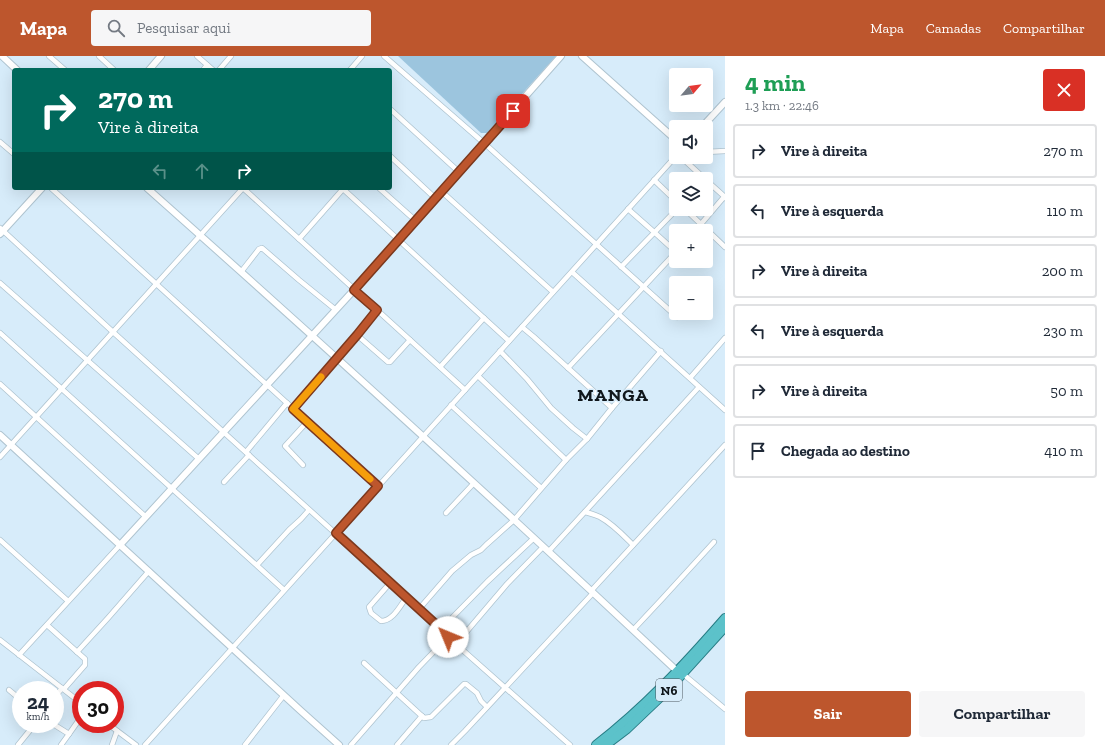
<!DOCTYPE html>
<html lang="pt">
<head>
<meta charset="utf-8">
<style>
  body { margin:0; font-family:"Zilla Slab",serif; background:#f6f6f7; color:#1f2937; height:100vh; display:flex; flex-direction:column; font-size:15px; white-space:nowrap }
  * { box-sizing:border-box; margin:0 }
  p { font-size:13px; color:#747a83 }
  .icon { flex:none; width:22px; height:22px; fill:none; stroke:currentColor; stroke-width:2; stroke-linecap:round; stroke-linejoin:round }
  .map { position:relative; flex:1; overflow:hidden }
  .drawer { display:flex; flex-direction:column; background:#fff; width:380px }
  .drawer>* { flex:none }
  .hud { position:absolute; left:12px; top:12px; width:380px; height:122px; border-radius:4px; box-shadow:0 4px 16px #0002; background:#00695c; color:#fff; overflow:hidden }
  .needle { width:26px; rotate:62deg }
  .fabs { position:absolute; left:669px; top:12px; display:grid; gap:8px }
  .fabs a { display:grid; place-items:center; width:44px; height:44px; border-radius:4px; background:#fff; box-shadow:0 4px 16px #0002; font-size:20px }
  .speed { position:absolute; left:12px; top:625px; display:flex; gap:8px; font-size:20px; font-weight:700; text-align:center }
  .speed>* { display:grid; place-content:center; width:52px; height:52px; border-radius:50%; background:#fff; box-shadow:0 4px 16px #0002; line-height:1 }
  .speed small { font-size:10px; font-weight:400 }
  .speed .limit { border:6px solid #d22; background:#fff; color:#111 }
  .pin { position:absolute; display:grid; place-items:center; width:34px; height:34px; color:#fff; margin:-17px; border-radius:8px; box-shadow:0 2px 6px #0006 }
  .me { position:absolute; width:44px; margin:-22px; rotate:315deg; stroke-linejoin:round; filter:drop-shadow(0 0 3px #0008) }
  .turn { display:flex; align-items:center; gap:14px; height:84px; padding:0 20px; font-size:18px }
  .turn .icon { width:52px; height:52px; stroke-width:2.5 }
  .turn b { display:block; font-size:28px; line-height:34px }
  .lanes { display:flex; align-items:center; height:38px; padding:0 20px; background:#0003; justify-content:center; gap:20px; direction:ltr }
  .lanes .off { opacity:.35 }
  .round { display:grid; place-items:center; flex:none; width:42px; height:42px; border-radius:4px; background:#f6f6f7 }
  .headline { display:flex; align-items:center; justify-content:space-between; height:68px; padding:0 20px }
  h1 { font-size:24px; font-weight:800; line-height:30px; color:#1e9e55 }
  .button { display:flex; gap:8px; margin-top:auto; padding:8px 20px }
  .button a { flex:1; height:46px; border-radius:4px; background:#bd562d; color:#fff; font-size:16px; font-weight:800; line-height:46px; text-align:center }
  .button a+a { background:#f6f6f7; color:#1f2937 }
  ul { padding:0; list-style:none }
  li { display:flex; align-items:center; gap:12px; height:54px; margin:0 8px 6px; padding:0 12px; border:2px solid #e0e1e3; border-radius:4px }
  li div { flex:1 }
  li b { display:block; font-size:15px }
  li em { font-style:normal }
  header { display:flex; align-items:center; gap:24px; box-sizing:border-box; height:56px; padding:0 20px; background:#bd562d; color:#fff }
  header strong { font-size:19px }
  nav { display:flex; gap:22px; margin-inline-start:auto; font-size:14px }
  .search { width:280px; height:36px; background:#f6f6f7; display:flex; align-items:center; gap:10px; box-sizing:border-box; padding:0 14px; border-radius:4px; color:#747a83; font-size:15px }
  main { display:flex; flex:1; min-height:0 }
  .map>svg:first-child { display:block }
</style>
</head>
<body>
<header>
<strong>Mapa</strong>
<div class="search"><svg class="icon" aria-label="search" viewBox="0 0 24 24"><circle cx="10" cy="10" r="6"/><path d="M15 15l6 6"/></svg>Pesquisar aqui</div>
<nav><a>Mapa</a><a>Camadas</a><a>Compartilhar</a></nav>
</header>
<main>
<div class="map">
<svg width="725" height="689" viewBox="0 0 725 689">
  <rect width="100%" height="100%" fill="#d7ecfa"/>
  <path fill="#9cc5de" d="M398,0H556L487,77H481Z"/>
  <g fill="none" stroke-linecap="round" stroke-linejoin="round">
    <defs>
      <g id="minor">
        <path d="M49,0L65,14"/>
        <path d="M99,0L114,14"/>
        <path d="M197,0L213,14"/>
        <path d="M384,0L484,87L677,261"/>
        <path d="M203,14L207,9"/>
        <path d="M219,14L231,0"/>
        <path d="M350,14L362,0"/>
        <path d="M390,53L459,116"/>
        <path d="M0,86L14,98"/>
        <path d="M706,96L725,95"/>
        <path d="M390,100L435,142"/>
        <path d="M681,101L705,123"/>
        <path d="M654,124L676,145"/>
        <path d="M706,124L725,141"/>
        <path d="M51,132L378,430"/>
        <path d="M342,132L509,285"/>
        <path d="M379,132L416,165"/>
        <path d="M441,135L553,236"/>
        <path d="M628,153L654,176L676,196"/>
        <path d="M685,153L725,191"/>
        <path d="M0,172L113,276L441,573L448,581L570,689"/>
        <path d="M695,175L724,141L725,142"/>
        <path d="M299,183L343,133"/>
        <path d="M621,211L677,153"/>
        <path d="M241,216L259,193L262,192L299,224L336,254"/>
        <path d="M572,216L725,354"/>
        <path d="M0,227L199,403"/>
        <path d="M522,271L534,281L612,352"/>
        <path d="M0,277L284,534"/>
        <path d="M357,279L388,306H390L410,284"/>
        <path d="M500,295L527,323L551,352L573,372L587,383"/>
        <path d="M440,311L484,262"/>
        <path d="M568,312L676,196"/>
        <path d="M478,320L566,404"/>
        <path d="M690,322L725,282"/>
        <path d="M0,328L146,461"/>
        <path d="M451,349L541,432"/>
        <path d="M293,353L357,279L377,254"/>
        <path d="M246,396L287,347"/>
        <path d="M0,401L243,132L465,334"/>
        <path d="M303,409L285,390L307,366"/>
        <path d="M224,426L249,399"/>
        <path d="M585,456C590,457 595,459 600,461C613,468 623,479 633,489"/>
        <path d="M446,457L474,427"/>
        <path d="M0,484L68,545"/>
        <path d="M549,495L699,331"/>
        <path d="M257,509L289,474L301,463L309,454"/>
        <path d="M390,527L369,551L371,557L381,565C393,565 400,550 406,542"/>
        <path d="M591,535L725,389"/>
        <path d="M419,553L452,515L471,499L481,494L486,489L514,464L566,404L587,383L612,352L661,295"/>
        <path d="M47,569L85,603V609L64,633"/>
        <path d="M441,573L487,526L534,482"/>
        <path d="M633,574L662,543L714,486"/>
        <path d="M0,584L81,647"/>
        <path d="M456,588L507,528L543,491"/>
        <path d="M77,596L108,562L149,515"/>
        <path d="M19,599L120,489"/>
        <path d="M364,607L424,662L431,661L464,628H466L477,637L481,645L487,651"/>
        <path d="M683,618L725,653"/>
        <path d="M9,634L21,644"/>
        <path d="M55,641L62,632"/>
        <path d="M53,668L69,678L81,661"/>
        <path d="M108,668L136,689"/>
        <path d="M18,689L35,668"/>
        <path d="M61,689L69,678"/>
        <path d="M112,689L117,675"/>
        <path d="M145,689L676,100"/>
        <path d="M245,689L284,639"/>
        <path d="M351,689L419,611L448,581"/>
        <path d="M397,689L422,660"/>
        <path d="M451,689L465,675L593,537"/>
      </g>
      <g id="tertiary">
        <path d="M2,0L17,14"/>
        <path d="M582,0L676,84"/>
        <path d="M149,14L161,0"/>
        <path d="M702,71L725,46"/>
        <path d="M147,132C326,291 503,452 677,615"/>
        <path d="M0,178L42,132"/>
        <path d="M0,379L301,655L339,689"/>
        <path d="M120,489L354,234L561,0"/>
      </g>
      <g id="trunk">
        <path d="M596,689C644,652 685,608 725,562"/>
        <path d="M606,689L627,673L668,634L725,571"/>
      </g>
    </defs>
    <use href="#minor" stroke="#afc4d0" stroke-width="6"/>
    <use href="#tertiary" stroke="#afc4d0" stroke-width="8"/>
    <use href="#trunk" stroke="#277c84" stroke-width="10"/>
    <use href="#minor" stroke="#fff" stroke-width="4.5"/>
    <use href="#tertiary" stroke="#fff" stroke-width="6"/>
    <use href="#trunk" stroke="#5cc2ca" stroke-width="8"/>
  </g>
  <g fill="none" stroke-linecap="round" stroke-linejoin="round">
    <defs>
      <path id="route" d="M448,581L441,573L336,477L378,430L293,353L357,279L377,254L354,234L513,55"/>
    </defs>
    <use href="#route" stroke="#7b381d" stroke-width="10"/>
    <use href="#route" stroke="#bd562d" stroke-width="7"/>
    <path stroke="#f59e0b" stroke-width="7" d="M321,321L293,353L370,423"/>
  </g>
  <g text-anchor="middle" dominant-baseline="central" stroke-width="3" stroke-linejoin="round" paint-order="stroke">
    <rect fill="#d7ecfa" stroke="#4c575f" stroke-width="1" x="656" y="623" width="26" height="22" rx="3"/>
    <g font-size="13" font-weight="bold" fill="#10171c">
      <text x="669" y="634">N6</text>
    </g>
    <g font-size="18" font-weight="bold" letter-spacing="1" fill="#10171c" stroke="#d7ecfa">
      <text x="613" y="339">MANGA</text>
    </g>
  </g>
</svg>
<div class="fabs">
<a><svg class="needle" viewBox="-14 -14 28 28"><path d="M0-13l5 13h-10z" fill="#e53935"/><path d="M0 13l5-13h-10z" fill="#747a83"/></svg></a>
<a><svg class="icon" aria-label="sound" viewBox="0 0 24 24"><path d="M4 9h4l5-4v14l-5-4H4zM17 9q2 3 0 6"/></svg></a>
<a><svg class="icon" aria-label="layers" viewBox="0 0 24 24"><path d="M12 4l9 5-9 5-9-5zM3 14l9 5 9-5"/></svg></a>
<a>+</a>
<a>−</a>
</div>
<div class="speed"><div>24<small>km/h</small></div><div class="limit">30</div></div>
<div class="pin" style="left:513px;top:55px;background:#d93025"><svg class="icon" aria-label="arrive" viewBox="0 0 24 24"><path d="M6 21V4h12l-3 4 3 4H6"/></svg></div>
<svg class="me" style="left:448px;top:581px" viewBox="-20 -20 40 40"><circle r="19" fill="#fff"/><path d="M0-13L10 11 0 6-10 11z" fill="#bd562d"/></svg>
<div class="hud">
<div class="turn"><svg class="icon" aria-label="right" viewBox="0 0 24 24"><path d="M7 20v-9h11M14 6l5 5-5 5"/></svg><div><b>270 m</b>Vire à direita</div></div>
<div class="lanes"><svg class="icon off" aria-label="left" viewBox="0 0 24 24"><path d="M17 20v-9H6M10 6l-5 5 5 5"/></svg><svg class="icon off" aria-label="ahead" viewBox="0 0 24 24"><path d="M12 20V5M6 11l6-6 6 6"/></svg><svg class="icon" aria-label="right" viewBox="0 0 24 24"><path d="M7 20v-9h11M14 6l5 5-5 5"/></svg></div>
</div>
</div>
<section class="drawer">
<div class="headline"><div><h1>4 min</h1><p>1.3 km · 22:46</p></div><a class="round" style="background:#d93025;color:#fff"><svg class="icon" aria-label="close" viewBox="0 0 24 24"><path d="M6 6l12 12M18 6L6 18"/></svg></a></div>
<ul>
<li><svg class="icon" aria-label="right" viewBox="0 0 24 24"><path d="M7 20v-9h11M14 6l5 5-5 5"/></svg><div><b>Vire à direita</b></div><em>270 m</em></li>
<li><svg class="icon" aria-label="left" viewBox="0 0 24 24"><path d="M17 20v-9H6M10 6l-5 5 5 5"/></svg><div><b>Vire à esquerda</b></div><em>110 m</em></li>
<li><svg class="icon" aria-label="right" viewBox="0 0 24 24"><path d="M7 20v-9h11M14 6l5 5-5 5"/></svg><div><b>Vire à direita</b></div><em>200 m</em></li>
<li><svg class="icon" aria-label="left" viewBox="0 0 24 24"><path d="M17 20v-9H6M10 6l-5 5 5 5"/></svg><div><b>Vire à esquerda</b></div><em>230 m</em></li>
<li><svg class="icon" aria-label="right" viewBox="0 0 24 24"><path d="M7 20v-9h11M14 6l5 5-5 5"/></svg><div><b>Vire à direita</b></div><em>50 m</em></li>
<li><svg class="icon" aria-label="arrive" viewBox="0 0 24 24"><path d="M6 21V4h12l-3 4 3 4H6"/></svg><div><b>Chegada ao destino</b></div><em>410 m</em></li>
</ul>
<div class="button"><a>Sair</a><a>Compartilhar</a></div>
</section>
</main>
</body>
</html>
